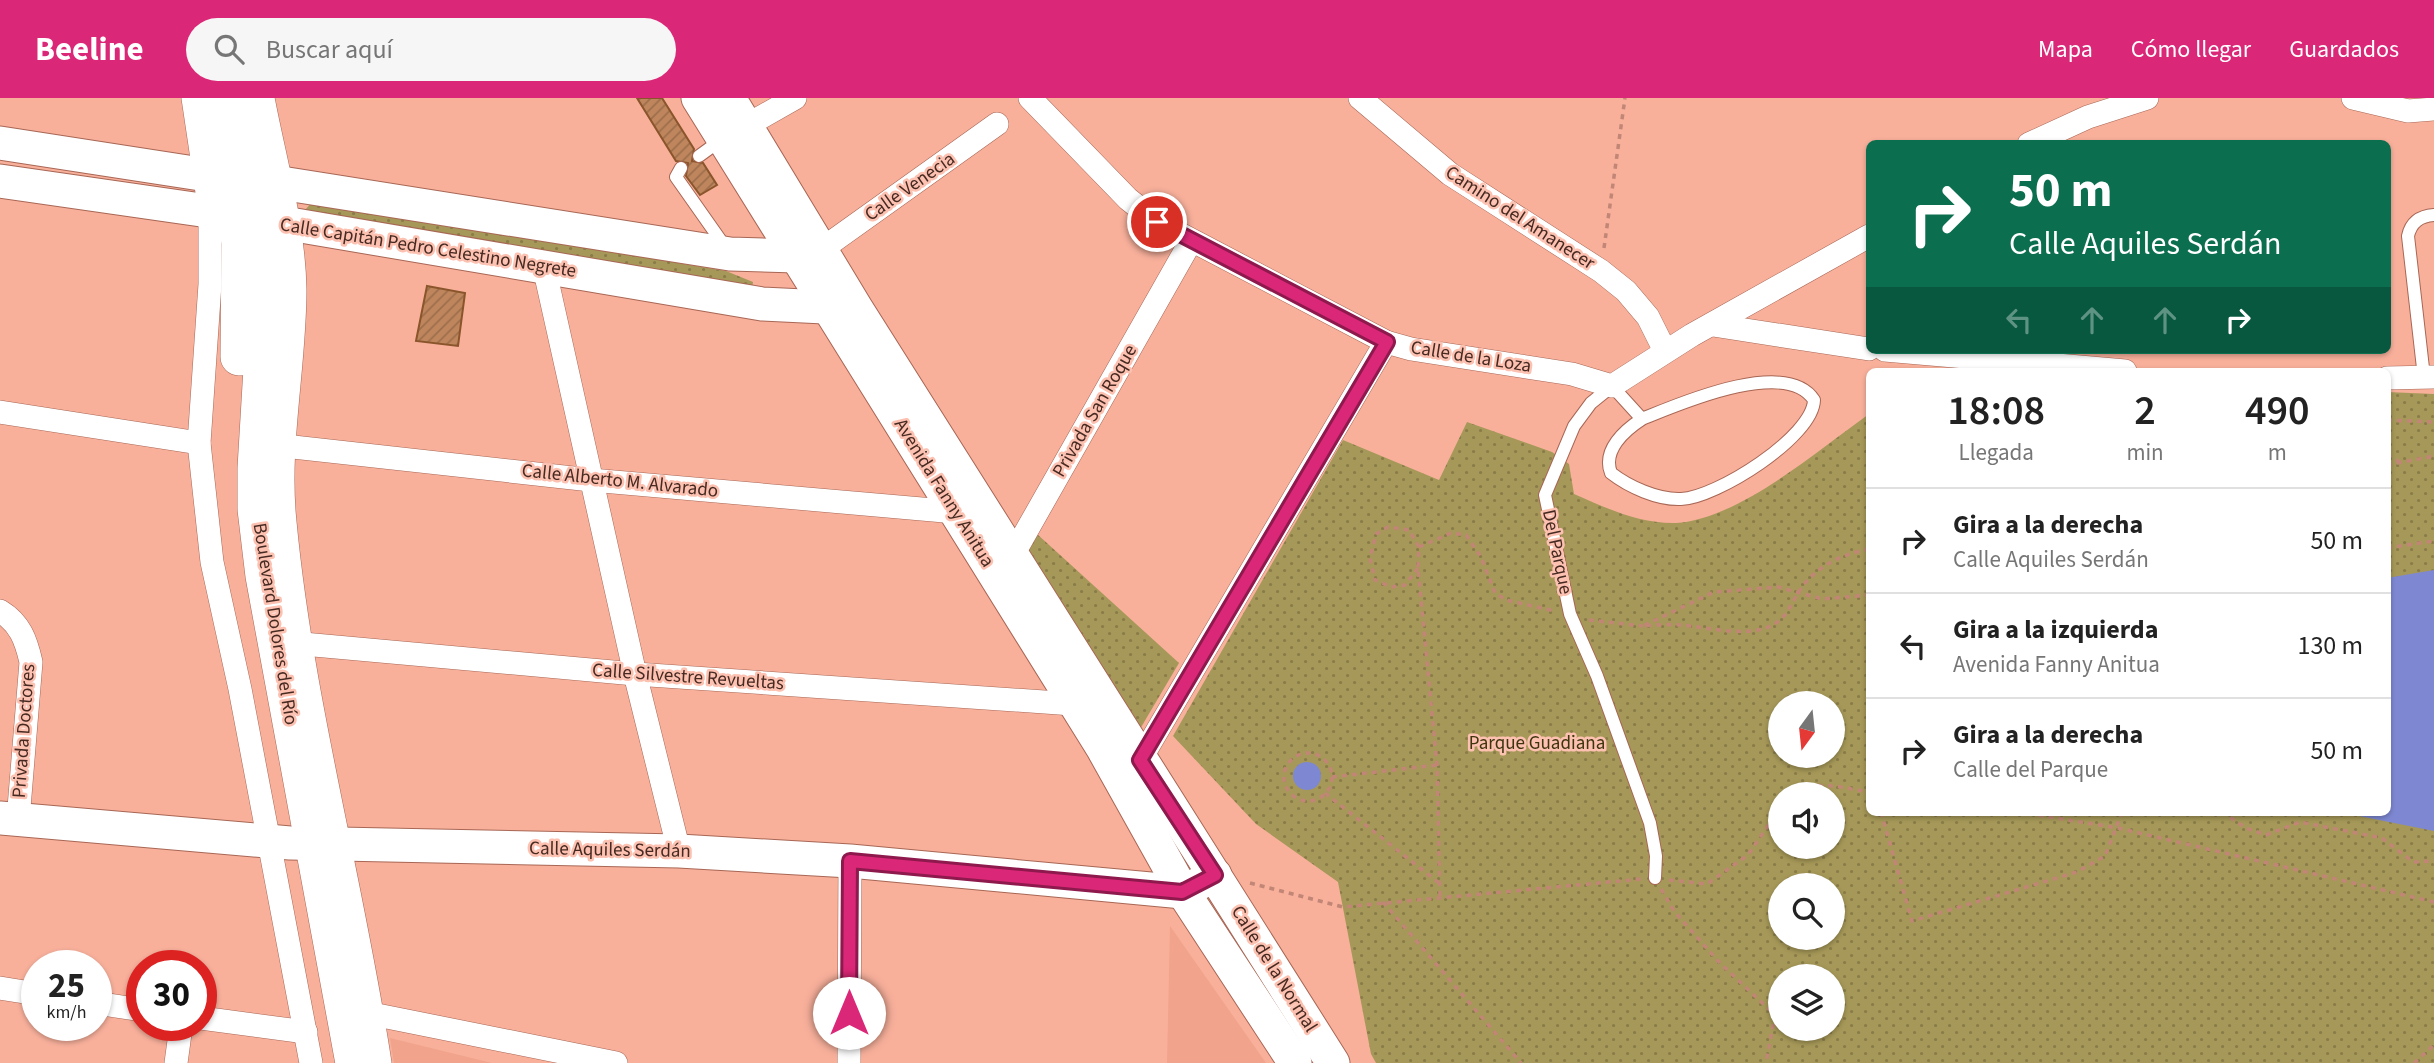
<!DOCTYPE html>
<html lang="es">
<head>
<meta charset="utf-8">
<style>
  body { margin:0; font-family:"Source Sans 3",sans-serif; background:#f6f6f6; color:#222; height:100vh; display:flex; flex-direction:column; font-size:26px; white-space:nowrap }
  * { box-sizing:border-box; margin:0 }
  p { font-size:23px; color:#767676 }
  .icon { flex:none; width:38px; height:38px; fill:none; stroke:currentColor; stroke-width:2; stroke-linecap:round; stroke-linejoin:round }
  .map { position:relative; flex:1; overflow:hidden }
  .sheet { position:absolute; left:1866px; top:270px; width:525px; height:448px; display:flex; flex-direction:column; background:#fff; border-radius:10px; box-shadow:0 2px 5px #0004 }
  .sheet>* { flex:none }
  .hud { position:absolute; left:1866px; top:42px; width:525px; height:214px; border-radius:10px; box-shadow:0 2px 5px #0004; background:#0b6e4f; color:#fff; overflow:hidden }
  .needle { width:46px; rotate:195deg }
  .controls { position:absolute; left:1768px; top:593px; display:grid; gap:14px }
  .controls a { display:grid; place-items:center; width:77px; height:77px; border-radius:50%; background:#fff; box-shadow:0 2px 5px #0004; font-size:35px }
  .speed { position:absolute; left:21px; top:852px; display:flex; gap:14px; font-size:35px; font-weight:700; text-align:center }
  .speed>* { display:grid; place-content:center; width:91px; height:91px; border-radius:50%; background:#fff; box-shadow:0 2px 5px #0004; line-height:1 }
  .speed small { font-size:18px; font-weight:400 }
  .speed .limit { border:10px solid #d22; background:#fff; color:#111 }
  .pin { position:absolute; display:grid; place-items:center; width:60px; height:60px; color:#fff; margin:-30px; border:4px solid #fff; border-radius:50%; box-shadow:0 2px 7px #0007 }
  .me { position:absolute; width:77px; margin:-38px; rotate:0deg; stroke-linejoin:round; filter:drop-shadow(0 0 5px #0008) }
  .turn { display:flex; align-items:center; gap:24px; height:147px; padding:0 28px; font-size:32px }
  .turn .icon { width:91px; height:91px; stroke-width:2.5 }
  .turn b { display:block; font-size:49px; line-height:60px }
  .lanes { display:flex; align-items:center; height:66px; padding:0 28px; background:#0003; justify-content:center; gap:35px; direction:ltr }
  .lanes .off { opacity:.35 }
  .eta { display:flex; justify-content:space-evenly; align-items:center; height:119px; text-align:center }
  .eta b { font-size:42px; font-weight:600; line-height:49px }
  ul { padding:0; list-style:none }
  li { display:flex; align-items:center; gap:21px; height:105px; padding:0 28px; border-top:2px solid #e0e0e0 }
  li div { flex:1 }
  li b { display:block; font-size:26px }
  li em { font-style:normal }
  header { display:flex; align-items:center; gap:42px; box-sizing:border-box; height:98px; padding:0 35px; background:#db2777; color:#fff }
  header strong { font-size:33px }
  nav { display:flex; gap:38px; margin-inline-start:auto; font-size:24px }
  .search { width:490px; height:63px; background:#f6f6f6; display:flex; align-items:center; gap:18px; box-sizing:border-box; padding:0 24px; border-radius:38px; color:#767676; font-size:26px }
  .map>svg:first-child { display:block }
</style>
</head>
<body>
<header>
<strong>Beeline</strong>
<div class="search"><svg class="icon" aria-label="search" viewBox="0 0 24 24"><circle cx="10" cy="10" r="6"/><path d="M15 15l6 6"/></svg>Buscar aquí</div>
<nav><a>Mapa</a><a>Cómo llegar</a><a>Guardados</a></nav>
</header>
<div class="map">
<svg width="2434" height="965" viewBox="0 0 2434 965">
  <defs>
    <pattern id="park-dots" width="8" height="8" patternUnits="userSpaceOnUse" patternTransform="scale(1.75)"><rect width="8" height="8" fill="#a69858"/><path d="M2 2h.1M6 6h.1" fill="none" stroke="#897c48" stroke-width="1.8" stroke-linecap="round"/></pattern>
    <pattern id="building-hatch" width="6" height="6" patternUnits="userSpaceOnUse" patternTransform="scale(1.75)"><rect width="6" height="6" fill="#bf865d"/><path d="M-1 1l2-2M0 6l6-6M5 7l2-2" fill="none" stroke="#9d6e4c"/></pattern>
  </defs>
  <rect width="100%" height="100%" fill="#f8b09b"/>
  <g fill="#f1a38c">
    <path d="M1170,828L1266,965H1167Z"/>
    <path d="M390,940L492,965H394Z"/>
  </g>
  <g fill="url(#park-dots)" fill-rule="evenodd">
    <path d="M312,104L726,173L753,184L752,192L305,112Z"/>
    <path d="M2387,294L2434,296V965H1376L1371,956L1338,784L1256,726L1173,638L1343,342L1439,382L1467,324L1552,354L1569,366L1574,396C1606,410 1640,426 1676,425C1739,421 1817,353 1869,316V714H2387ZM1780,606H1832V658H1780ZM1780,696H1832V749H1780ZM1780,788H1832V840H1780ZM1780,878H1832V931H1780Z"/>
    <path d="M1037,436L1179,565L1140,631L1022,461Z"/>
  </g>
  <g fill="#7e88d2">
    <path d="M2434,472V733L2339,714H2387V480Z"/>
    <circle cx="1307" cy="678" r="14"/>
  </g>
  <g fill="url(#building-hatch)" stroke="#8a552b" stroke-width="2">
    <path d="M637,0H662L694,51L692,63L703,65L717,87L700,97L686,78L688,65L676,63Z"/>
    <path d="M427,188L465,195L458,248L416,243Z"/>
  </g>
  <g fill="none" stroke-linecap="round" stroke-linejoin="round">
    <defs>
      <g id="lane">
        <path d="M699,58L721,42"/>
        <path d="M681,70L676,79L726,150"/>
        <path d="M2424,279L2408,138C2411,124 2420,118 2434,117"/>
        <path d="M1642,321C1679,306 1786,259 1814,302C1813,339 1716,400 1681,401C1658,402 1629,389 1611,375C1602,352 1625,332 1642,321L1612,288L1591,305L1574,328L1545,397L1570,516L1597,578L1650,725L1656,758L1655,780"/>
      </g>
      <g id="street">
        <path d="M193,0L210,114V186L199,345L212,464L240,591L311,965"/>
        <path d="M263,0C275,63 294,128 295,192C295,269 277,346 285,424C302,605 353,785 380,965"/>
        <path d="M1030,0L1128,101L1157,124L1386,244L1411,251L1572,276L1612,288L1692,237L1869,138"/>
        <path d="M1360,0L1450,76L1601,173L1626,193L1648,219L1665,253"/>
        <path d="M2353,0L2408,13L2434,11"/>
        <path d="M735,34L795,0"/>
        <path d="M2029,46L2088,19L2147,0"/>
        <path d="M822,151L997,26"/>
        <path d="M544,169L635,576L679,753"/>
        <path d="M1713,227L1869,251"/>
        <path d="M1885,252L2125,273"/>
        <path d="M2387,280L2434,279"/>
        <path d="M0,314L199,345"/>
        <path d="M284,348L591,382L956,414"/>
        <path d="M1006,469L1191,143"/>
        <path d="M0,513C20,525 26,542 31,564L18,722"/>
        <path d="M303,546L635,576L1073,606"/>
        <path d="M1140,662L1386,244"/>
        <path d="M0,890L37,896"/>
        <path d="M96,905L142,912"/>
        <path d="M372,916L616,965"/>
        <path d="M201,920L306,934"/>
        <path d="M176,965L181,928"/>
        <path d="M849,965L850,763"/>
      </g>
      <g id="secondary">
        <path d="M698,0L1102,649L1183,794L1295,965"/>
        <path d="M729,0L856,210L1333,965"/>
        <path d="M0,45L207,77L256,81L730,156L796,158L811,154"/>
        <path d="M0,83L236,117L762,206L845,210"/>
        <path d="M0,720L290,745L679,753L850,763L1183,794L1215,777"/>
      </g>
      <g id="primary">
        <path d="M213,0L240,144L239,259"/>
        <path d="M241,0L269,154L256,370V411L264,478L354,965"/>
      </g>
    </defs>
    <use href="#lane" stroke="#a86654" stroke-width="14"/>
    <use href="#street" stroke="#a86654" stroke-width="24"/>
    <use href="#secondary" stroke="#a86654" stroke-width="35"/>
    <use href="#primary" stroke="#a86654" stroke-width="38"/>
    <g stroke="#c18676" stroke-width="3.5" stroke-dasharray="5 5" stroke-linecap="butt">
      <path d="M1604,150L1625,0"/>
      <path d="M2387,322L2434,324"/>
      <path d="M2387,357L2400,364"/>
      <path d="M2387,367L2434,358"/>
      <path d="M1419,449L1451,435L1466,437L1481,459L1495,495L1506,502L1555,513"/>
      <path d="M2387,450L2434,443"/>
      <path d="M1869,451C1840,457 1814,469 1798,495C1793,503 1788,515 1780,522C1756,543 1709,529 1680,527C1668,526 1655,527 1643,528L1714,494L1778,489L1822,501L1869,497"/>
      <path d="M1418,470L1405,487L1391,489L1375,482L1370,460L1376,436L1388,429L1409,432L1419,449L1418,470L1437,667L1440,798"/>
      <path d="M1589,522L1643,528"/>
      <circle cx="1308" cy="679" r="24"/>
      <path d="M1332,679L1437,667"/>
      <path d="M1325,695L1439,785"/>
      <path d="M1792,696L1800,687L1835,688L1869,694"/>
      <path d="M1881,714L1912,823L2077,774L2105,758L2122,714"/>
      <path d="M2019,714L2118,730L2434,804"/>
      <path d="M2222,714L2246,730L2266,737L2300,724L2382,740L2413,764L2434,763"/>
      <path d="M1669,782L1707,786L1748,757L1780,710"/>
      <path d="M1250,785L1343,809L1641,781"/>
      <path d="M1661,791L1674,813L1719,864L1775,917L1766,965"/>
      <path d="M1383,804L1521,965"/>
      <path d="M2414,965L2434,947"/>
    </g>
    <use href="#lane" stroke="#fff" stroke-width="12"/>
    <use href="#street" stroke="#fff" stroke-width="23"/>
    <use href="#secondary" stroke="#fff" stroke-width="33"/>
    <use href="#primary" stroke="#fff" stroke-width="37"/>
  </g>
  <g fill="none" stroke-linecap="round" stroke-linejoin="round">
    <defs>
      <path id="route" d="M849,915L850,763L1182,794L1215,777L1140,662L1387,244L1157,124"/>
    </defs>
    <use href="#route" stroke="#8e194d" stroke-width="18"/>
    <use href="#route" stroke="#db2777" stroke-width="12"/>
  </g>
  <g text-anchor="middle" dominant-baseline="central" stroke-width="5" stroke-linejoin="round" paint-order="stroke">
    <g font-size="19" fill="#462a22" stroke="#fcc1b0">
      <text transform="translate(910 89) rotate(-35)">Calle Venecia</text>
      <text transform="translate(1520 120) rotate(33)">Camino del Amanecer</text>
      <text transform="translate(428 150) rotate(9)">Calle Capitán Pedro Celestino Negrete</text>
      <text transform="translate(1471 259) rotate(9)">Calle de la Loza</text>
      <text transform="translate(1095 313) rotate(-60)">Privada San Roque</text>
      <text transform="translate(620 383) rotate(6)">Calle Alberto M. Alvarado</text>
      <text transform="translate(944 395) rotate(58)">Avenida Fanny Anitua</text>
      <text transform="translate(1557 454) rotate(78)">Del Parque</text>
      <text transform="translate(275 526) rotate(81)">Boulevard Dolores del Río</text>
      <text transform="translate(688 579) rotate(4)">Calle Silvestre Revueltas</text>
      <text transform="translate(24 633) rotate(-86)">Privada Doctores</text>
      <text transform="translate(610 752) rotate(1)">Calle Aquiles Serdán</text>
      <text transform="translate(1274 871) rotate(58)">Calle de la Normal</text>
    </g>
    <g font-size="19" fill="#3e350f" stroke="#fcc1b0">
      <text x="1537" y="645">Parque Guadiana</text>
    </g>
  </g>
</svg>
<div class="controls">
<a><svg class="needle" viewBox="-14 -14 28 28"><path d="M0-13l5 13h-10z" fill="#e53935"/><path d="M0 13l5-13h-10z" fill="#767676"/></svg></a>
<a><svg class="icon" aria-label="sound" viewBox="0 0 24 24"><path d="M4 9h4l5-4v14l-5-4H4zM17 9q2 3 0 6"/></svg></a>
<a><svg class="icon" aria-label="search" viewBox="0 0 24 24"><circle cx="10" cy="10" r="6"/><path d="M15 15l6 6"/></svg></a>
<a><svg class="icon" aria-label="layers" viewBox="0 0 24 24"><path d="M12 4l9 5-9 5-9-5zM3 14l9 5 9-5"/></svg></a>
</div>
<div class="speed"><div>25<small>km/h</small></div><div class="limit">30</div></div>
<div class="pin" style="left:1157px;top:124px;background:#d93025"><svg class="icon" aria-label="arrive" viewBox="0 0 24 24"><path d="M6 21V4h12l-3 4 3 4H6"/></svg></div>
<svg class="me" style="left:849px;top:915px" viewBox="-20 -20 40 40"><circle r="19" fill="#fff"/><path d="M0-13L10 11 0 6-10 11z" fill="#db2777"/></svg>
<div class="hud">
<div class="turn"><svg class="icon" aria-label="right" viewBox="0 0 24 24"><path d="M7 20v-9h11M14 6l5 5-5 5"/></svg><div><b>50 m</b>Calle Aquiles Serdán</div></div>
<div class="lanes"><svg class="icon off" aria-label="left" viewBox="0 0 24 24"><path d="M17 20v-9H6M10 6l-5 5 5 5"/></svg><svg class="icon off" aria-label="ahead" viewBox="0 0 24 24"><path d="M12 20V5M6 11l6-6 6 6"/></svg><svg class="icon off" aria-label="ahead" viewBox="0 0 24 24"><path d="M12 20V5M6 11l6-6 6 6"/></svg><svg class="icon" aria-label="right" viewBox="0 0 24 24"><path d="M7 20v-9h11M14 6l5 5-5 5"/></svg></div>
</div>
<section class="sheet">
<div class="eta">
<div><b>18:08</b><p>Llegada</p></div>
<div><b>2</b><p>min</p></div>
<div><b>490</b><p>m</p></div>
</div>
<ul>
<li><svg class="icon" aria-label="right" viewBox="0 0 24 24"><path d="M7 20v-9h11M14 6l5 5-5 5"/></svg><div><b>Gira a la derecha</b><p>Calle Aquiles Serdán</p></div><em>50 m</em></li>
<li><svg class="icon" aria-label="left" viewBox="0 0 24 24"><path d="M17 20v-9H6M10 6l-5 5 5 5"/></svg><div><b>Gira a la izquierda</b><p>Avenida Fanny Anitua</p></div><em>130 m</em></li>
<li><svg class="icon" aria-label="right" viewBox="0 0 24 24"><path d="M7 20v-9h11M14 6l5 5-5 5"/></svg><div><b>Gira a la derecha</b><p>Calle del Parque</p></div><em>50 m</em></li>
</ul>
</section>
</div>
</body>
</html>
